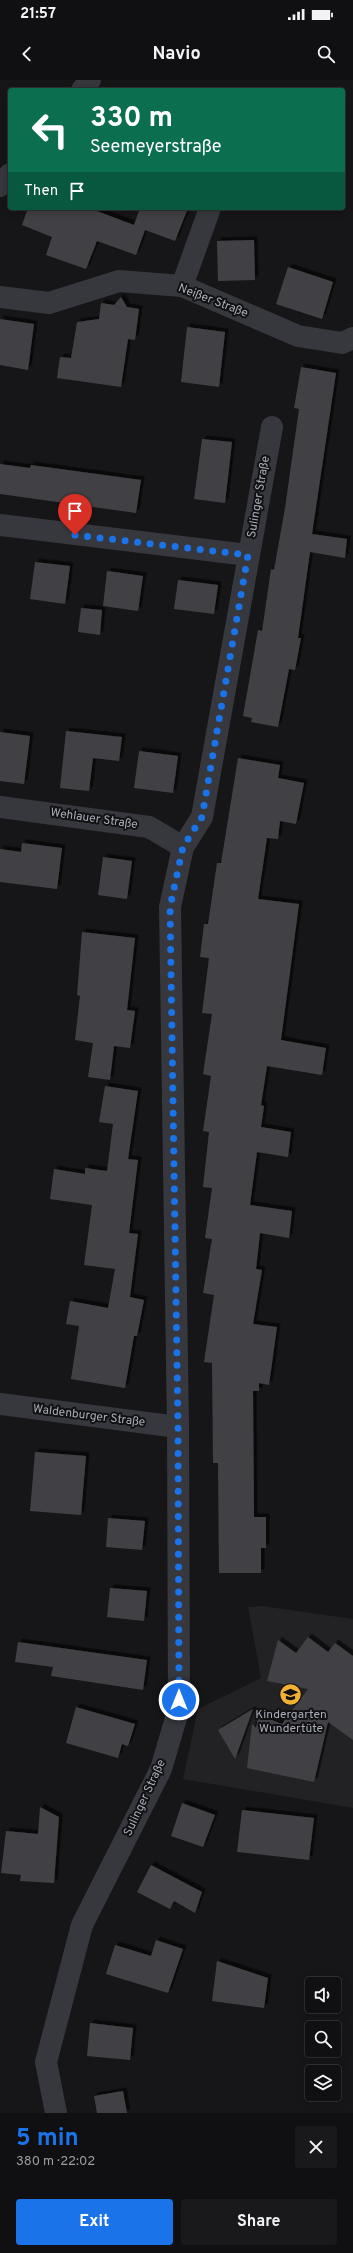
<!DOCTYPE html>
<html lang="en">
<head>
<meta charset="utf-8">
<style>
  body { margin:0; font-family:Overpass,sans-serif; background:#19191b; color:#f1f3f6; height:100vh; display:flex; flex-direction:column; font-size:15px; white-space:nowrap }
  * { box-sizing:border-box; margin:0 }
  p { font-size:13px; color:#9c9d9f }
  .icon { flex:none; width:22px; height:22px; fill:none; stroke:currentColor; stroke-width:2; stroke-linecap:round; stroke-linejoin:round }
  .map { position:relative; height:2033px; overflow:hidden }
  .drawer { display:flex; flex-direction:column; background:#101012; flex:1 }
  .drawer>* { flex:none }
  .banner { position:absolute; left:8px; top:8px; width:337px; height:122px; border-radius:4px; box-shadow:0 2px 10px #0003,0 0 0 1px #303032; background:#0b6e4f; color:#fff; overflow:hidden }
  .buttons { position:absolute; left:305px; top:1897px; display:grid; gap:8px }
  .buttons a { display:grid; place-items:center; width:36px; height:36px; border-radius:4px; background:#101012; box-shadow:0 2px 10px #0003,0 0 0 1px #303032; font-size:20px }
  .pin { position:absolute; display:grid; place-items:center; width:34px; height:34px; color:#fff; margin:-41px -17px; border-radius:50% 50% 50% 0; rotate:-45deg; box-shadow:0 0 4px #0007 }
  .pin .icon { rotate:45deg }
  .me { position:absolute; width:44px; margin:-22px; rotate:0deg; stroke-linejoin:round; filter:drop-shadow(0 0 3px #0008) }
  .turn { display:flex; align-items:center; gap:14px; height:84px; padding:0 16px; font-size:18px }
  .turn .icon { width:52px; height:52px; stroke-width:2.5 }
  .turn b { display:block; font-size:28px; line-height:34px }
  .then { display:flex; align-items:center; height:38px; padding:0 16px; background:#0003; gap:8px; font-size:15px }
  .round { display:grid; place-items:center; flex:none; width:42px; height:42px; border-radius:4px; background:#19191b }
  .overview { display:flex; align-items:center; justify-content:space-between; height:68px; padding:0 16px }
  h1 { font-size:24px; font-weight:700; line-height:30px; color:#1a73e8 }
  .primary-button { display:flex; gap:8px; margin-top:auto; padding:8px 16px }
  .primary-button a { flex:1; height:46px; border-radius:4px; background:#1a73e8; color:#fff; font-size:16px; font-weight:700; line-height:46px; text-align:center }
  .primary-button a+a { background:#19191b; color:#f1f3f6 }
  .status { display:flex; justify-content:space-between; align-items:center; height:28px; padding:0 20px; background:#101012; direction:ltr }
  .status svg { height:11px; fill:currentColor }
  header { display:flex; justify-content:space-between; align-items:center; height:52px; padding:0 16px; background:#101012; font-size:18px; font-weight:700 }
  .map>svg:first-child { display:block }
</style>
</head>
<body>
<div class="status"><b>21:57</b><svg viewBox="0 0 49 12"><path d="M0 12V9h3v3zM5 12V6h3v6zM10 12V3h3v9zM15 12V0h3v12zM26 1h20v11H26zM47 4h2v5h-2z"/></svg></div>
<header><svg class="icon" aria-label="back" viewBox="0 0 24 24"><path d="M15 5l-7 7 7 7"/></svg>Navio<svg class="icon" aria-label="search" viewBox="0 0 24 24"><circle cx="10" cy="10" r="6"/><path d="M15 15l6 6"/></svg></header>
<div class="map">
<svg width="353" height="2033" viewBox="0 0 353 2033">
  <defs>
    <filter id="shadow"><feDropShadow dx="3.5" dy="-3.5" stdDeviation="0" flood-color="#0009"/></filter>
  </defs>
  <rect width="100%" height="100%" fill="#161618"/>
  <path fill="#222225" d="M262,1526L353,1539V1728L183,1699L198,1629L261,1598L248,1527Z"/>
  <g fill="#404145" filter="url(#shadow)">
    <path d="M28,128H89L134,145L140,128H188L175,161L145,150L136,175L97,161L86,189L46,175L52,157L22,145Z"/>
    <path d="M254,160L255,200L218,201L217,161Z"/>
    <path d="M288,187L333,202L322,239L276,224Z"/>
    <path d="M121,217L127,227L139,229L135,260L128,259L121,307L57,298L60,277L71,278L77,242L99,239L101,223L114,225Z"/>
    <path d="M0,239L34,244L28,290L0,285Z"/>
    <path d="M187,247L225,252L219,307L181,302Z"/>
    <path d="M301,287L336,293L312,454L347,459L345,478L310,472L298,558H301L295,590L289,589L278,647L251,642L252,638L243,636L258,550L262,551L271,489L274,490L285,428L299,329L294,328Z"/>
    <path d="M202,359L232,362L225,423L194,419Z"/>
    <path d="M0,384L30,388L31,385L141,400L136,433L0,414Z"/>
    <path d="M35,482L70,486L65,524L30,519Z"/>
    <path d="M107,491L143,496L138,531L103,526Z"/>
    <path d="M178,500L218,505L214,534L174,529Z"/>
    <path d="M81,528L102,530L100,555L78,552Z"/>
    <path d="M66,651L122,657L119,681L93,678L89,711L60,708Z"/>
    <path d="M0,652L30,656L24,704L0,701Z"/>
    <path d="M139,671L178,676L173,713L134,708Z"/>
    <path d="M238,678L280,685L278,698L304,703L296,744L280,741L278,759L267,758L258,819L299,824L281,960L326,968L322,995L267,986L261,1025L264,1026L261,1047L291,1052L288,1077L257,1072L250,1125L292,1131L289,1158L260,1153L256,1189L262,1190L253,1244L277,1247L269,1305L259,1303V1311H253L254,1437H266V1468H261V1493H219L218,1383H213L212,1283L204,1282L214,1215L203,1213L212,1159L205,1158L212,1108L203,1107L209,1052L203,1051L211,996L203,994L212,934L202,933L209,878L200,877L204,844H208L217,783H221Z"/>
    <path d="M22,763L62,768L57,809L0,802V769L21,772Z"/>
    <path d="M103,777L132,781L127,819L98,815Z"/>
    <path d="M82,852L135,858L127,930L135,931L130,968L114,966L110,1000L88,997L93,963L75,960L80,916L77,915Z"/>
    <path d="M105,1006L138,1011L128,1079L138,1080L129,1153L138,1154L130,1217L144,1220L137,1256H134L125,1308L71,1299L79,1246L66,1244L70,1221L108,1228L115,1189L84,1185L92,1125L50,1119L54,1089L85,1094V1088L107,1091L113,1044L99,1042Z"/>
    <path d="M35,1372L86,1376L81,1435L30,1431Z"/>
    <path d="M108,1438L145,1441L142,1470L106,1467Z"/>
    <path d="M110,1508L147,1511L144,1541L107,1537Z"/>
    <path d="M308,1557L328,1572L335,1563L353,1576V1660L328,1642L314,1702L247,1688L252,1644L256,1648L259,1635L282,1644L308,1609L267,1601L278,1560L296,1573Z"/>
    <path d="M18,1562L147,1580L143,1610L51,1596L53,1587L15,1582Z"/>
    <path d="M76,1627L135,1644L128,1666L122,1664L118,1678L66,1663Z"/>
    <path d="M253,1629L235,1679L218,1650Z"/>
    <path d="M182,1723L215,1735L203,1767L171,1756Z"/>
    <path d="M40,1727L59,1737L54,1803L20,1801L21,1795L1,1793L6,1751L38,1754Z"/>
    <path d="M242,1730L314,1738L309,1780L237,1772Z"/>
    <path d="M151,1785L202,1812L195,1833L174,1821L170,1829L137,1812Z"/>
    <path d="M156,1860L183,1869L168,1913L106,1894L115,1865L151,1876Z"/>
    <path d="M217,1881L268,1898L264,1928L212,1921Z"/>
    <path d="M90,1943L133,1948L130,1980L87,1976Z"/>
    <path d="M123,2011L127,2033H97L94,2016Z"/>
  </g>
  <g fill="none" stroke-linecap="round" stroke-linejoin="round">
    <g stroke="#37383d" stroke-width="22">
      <path d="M82,10L90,0"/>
      <path d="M0,106L10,94"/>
      <path d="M182,206L210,128"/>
      <path d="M0,217L49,223L119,201L182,206L298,256L342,263L353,258"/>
      <path d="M0,445L248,475"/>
      <path d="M0,727L149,747L183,767"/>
      <path d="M0,1324L178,1347"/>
      <path d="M56,2033L46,1982L82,1845L161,1689L179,1628L178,1347L170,827L183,767L202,737L272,347"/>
    </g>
  </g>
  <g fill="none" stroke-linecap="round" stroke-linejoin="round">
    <path stroke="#1a73e8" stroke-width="7" stroke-dasharray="0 12.6" d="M75,455L248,475L202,737L183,767L170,827L178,1347L179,1620"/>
  </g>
  <defs>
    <symbol id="school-disc" viewBox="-11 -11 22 22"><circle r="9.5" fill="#f2b134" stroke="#111113"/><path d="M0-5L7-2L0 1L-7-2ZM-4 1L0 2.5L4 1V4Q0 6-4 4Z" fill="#111"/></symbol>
  </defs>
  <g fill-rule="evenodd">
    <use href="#school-disc" x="278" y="1602" width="25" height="25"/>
  </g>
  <g text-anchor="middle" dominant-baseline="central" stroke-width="4" stroke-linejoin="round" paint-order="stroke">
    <g font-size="12" fill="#a8adb8" stroke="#111113">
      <text transform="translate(213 221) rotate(21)">Neißer Straße</text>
      <text transform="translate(259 417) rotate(-80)">Sulinger Straße</text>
      <text transform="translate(94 739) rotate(8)">Wehlauer Straße</text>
      <text transform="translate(89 1336) rotate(7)">Waldenburger Straße</text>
      <text transform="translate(145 1718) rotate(-65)">Sulinger Straße</text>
    </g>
    <g font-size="12" fill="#a8adb8" stroke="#111113">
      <text x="291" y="1635">Kindergarten<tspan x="291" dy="14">Wundertüte</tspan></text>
    </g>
  </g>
</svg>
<div class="buttons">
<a><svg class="icon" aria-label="sound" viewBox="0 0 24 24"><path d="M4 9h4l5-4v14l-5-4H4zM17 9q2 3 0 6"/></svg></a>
<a><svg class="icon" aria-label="search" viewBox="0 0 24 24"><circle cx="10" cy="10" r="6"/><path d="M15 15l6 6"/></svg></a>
<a><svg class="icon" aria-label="layers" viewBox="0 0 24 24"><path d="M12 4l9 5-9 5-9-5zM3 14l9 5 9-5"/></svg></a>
</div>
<div class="pin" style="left:75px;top:455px;background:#d93025"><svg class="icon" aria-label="arrive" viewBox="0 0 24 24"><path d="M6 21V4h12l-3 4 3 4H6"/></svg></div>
<svg class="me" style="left:179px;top:1620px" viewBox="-20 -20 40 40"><circle r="17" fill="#1a73e8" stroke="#fff" stroke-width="3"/><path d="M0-11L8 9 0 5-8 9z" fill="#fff"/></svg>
<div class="banner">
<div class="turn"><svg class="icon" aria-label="left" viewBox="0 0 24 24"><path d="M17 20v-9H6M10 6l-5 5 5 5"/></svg><div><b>330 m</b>Seemeyerstraße</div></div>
<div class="then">Then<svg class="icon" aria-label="arrive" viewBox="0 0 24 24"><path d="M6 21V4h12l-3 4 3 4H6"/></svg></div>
</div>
</div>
<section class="drawer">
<div class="overview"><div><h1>5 min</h1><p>380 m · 22:02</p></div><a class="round"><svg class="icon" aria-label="close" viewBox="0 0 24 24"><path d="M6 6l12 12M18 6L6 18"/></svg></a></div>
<div class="primary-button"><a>Exit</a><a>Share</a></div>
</section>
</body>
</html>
